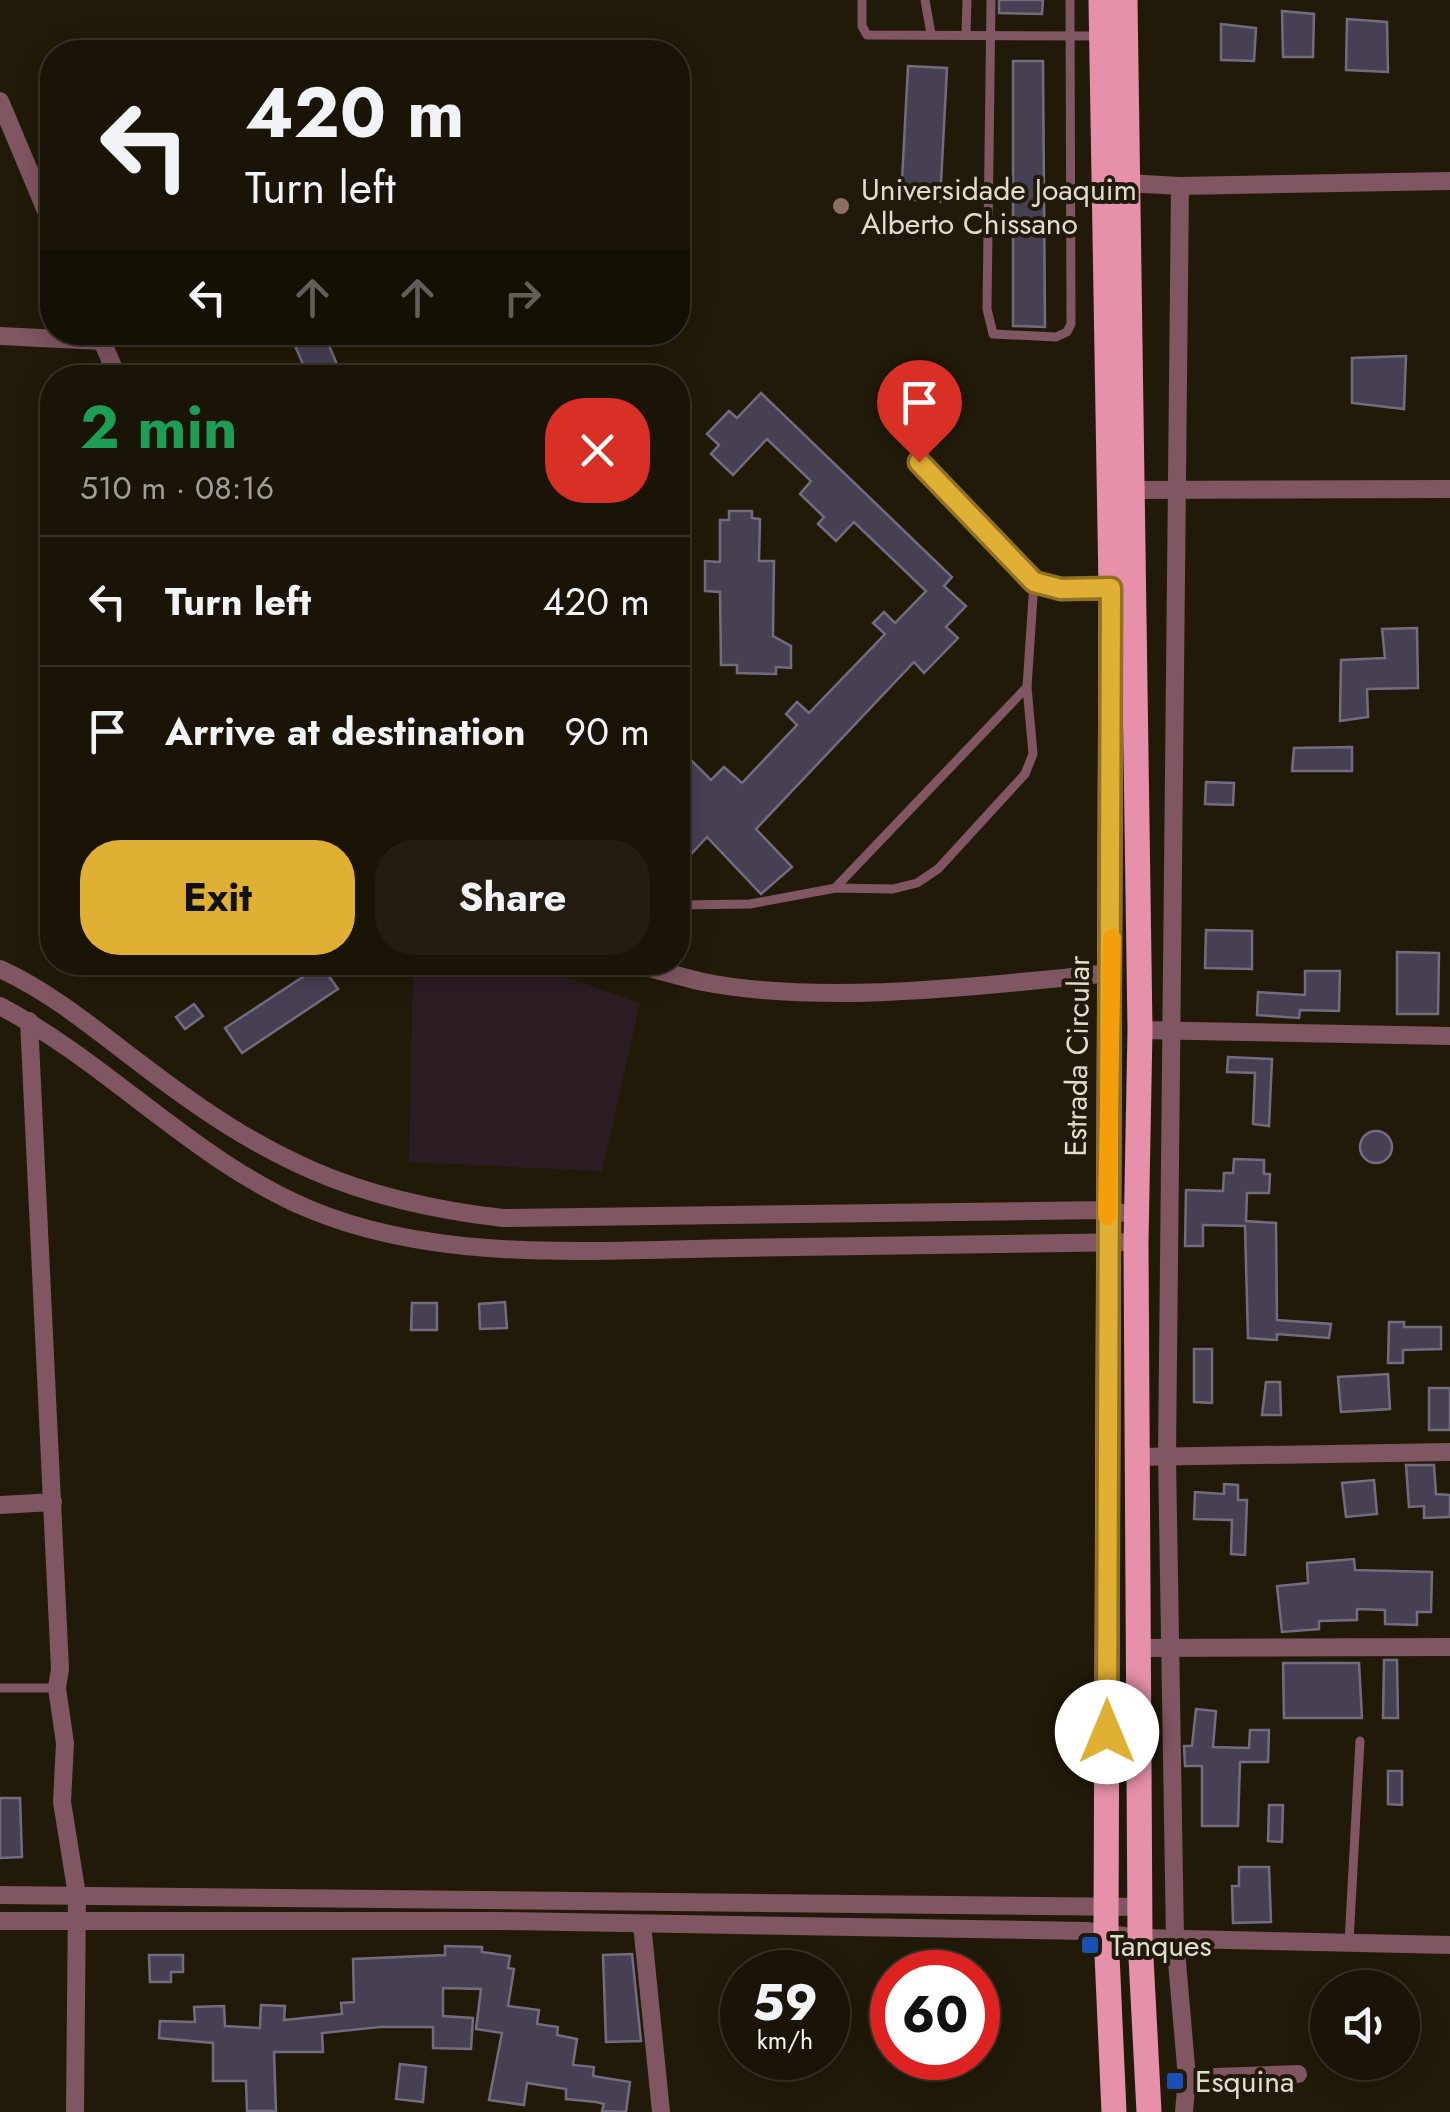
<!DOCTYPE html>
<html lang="en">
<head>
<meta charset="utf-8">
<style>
  body { margin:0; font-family:Jost,sans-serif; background:#221d10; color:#f1f3f6; height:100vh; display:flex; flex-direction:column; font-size:38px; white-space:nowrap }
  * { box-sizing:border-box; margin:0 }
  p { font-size:32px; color:#9f9e9b }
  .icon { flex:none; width:55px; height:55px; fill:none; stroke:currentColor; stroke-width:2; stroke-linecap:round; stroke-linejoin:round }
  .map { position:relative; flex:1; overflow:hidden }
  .sheet { position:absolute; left:40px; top:365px; width:650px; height:610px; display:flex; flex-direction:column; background:#191406; border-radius:40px; box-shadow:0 5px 25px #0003,0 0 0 2px #373328 }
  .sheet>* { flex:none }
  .hud { position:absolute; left:40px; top:40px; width:650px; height:305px; border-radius:40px; box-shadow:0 5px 25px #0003,0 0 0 2px #373328; background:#191406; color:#f1f3f6; overflow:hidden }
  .tools { position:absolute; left:1310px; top:1970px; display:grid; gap:20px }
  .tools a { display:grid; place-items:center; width:110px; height:110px; border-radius:50%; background:#191406; box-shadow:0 5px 25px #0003,0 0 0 2px #373328; font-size:50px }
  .speed { position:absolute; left:720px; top:1950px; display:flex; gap:20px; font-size:50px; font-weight:700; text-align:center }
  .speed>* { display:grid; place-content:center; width:130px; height:130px; border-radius:50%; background:#191406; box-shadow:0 5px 25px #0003,0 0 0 2px #373328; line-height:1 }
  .speed small { font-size:25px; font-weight:400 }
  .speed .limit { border:15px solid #d22; background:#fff; color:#111 }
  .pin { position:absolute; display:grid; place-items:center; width:85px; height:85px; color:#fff; margin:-102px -42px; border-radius:50% 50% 50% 0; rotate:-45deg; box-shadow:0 0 10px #0007 }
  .pin .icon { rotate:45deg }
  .me { position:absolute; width:110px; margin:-55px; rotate:0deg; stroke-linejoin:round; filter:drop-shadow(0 0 8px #0008) }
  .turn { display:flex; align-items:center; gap:35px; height:210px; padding:0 40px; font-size:45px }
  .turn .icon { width:130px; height:130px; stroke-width:2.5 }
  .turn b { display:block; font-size:70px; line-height:85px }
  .lanes { display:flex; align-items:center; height:95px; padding:0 40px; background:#0003; justify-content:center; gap:50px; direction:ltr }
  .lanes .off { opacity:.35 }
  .round { display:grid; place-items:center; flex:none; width:105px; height:105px; border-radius:40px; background:#221d10 }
  .head { display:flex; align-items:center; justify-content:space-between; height:170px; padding:0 40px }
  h1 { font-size:60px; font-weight:700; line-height:75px; color:#1e9e55 }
  .action { display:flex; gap:20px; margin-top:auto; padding:20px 40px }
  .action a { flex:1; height:115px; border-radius:40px; background:#e0b034; color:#111; font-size:40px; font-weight:700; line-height:115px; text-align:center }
  .action a+a { background:#221d10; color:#f1f3f6 }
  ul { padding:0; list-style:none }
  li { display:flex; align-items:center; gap:30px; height:130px; padding:0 40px; border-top:2px solid #373328 }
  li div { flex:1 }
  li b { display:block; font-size:38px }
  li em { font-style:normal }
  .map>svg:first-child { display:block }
</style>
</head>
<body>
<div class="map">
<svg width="1450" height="2112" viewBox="0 0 1450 2112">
  <rect width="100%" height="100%" fill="#211a08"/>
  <path fill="#2c1c24" d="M413,963H527L640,1003L602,1171L409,1162Z"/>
  <g fill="#474053" stroke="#736c80" stroke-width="2.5">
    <path d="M999,0H1043L1042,14L999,13Z"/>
    <path d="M1282,11L1314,14L1313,57H1283Z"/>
    <path d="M1347,19L1387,22L1388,72L1346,70Z"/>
    <path d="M1221,24L1256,28L1254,61L1221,60Z"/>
    <path d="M1013,61H1043L1045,327L1013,326Z"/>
    <path d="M908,66L947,68L940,202L901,199Z"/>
    <path d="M289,332H323L343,378H309Z"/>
    <path d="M1406,356L1404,409L1352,403V358Z"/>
    <path d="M761,393L952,577L944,586L966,606L946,627L958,638L924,673L914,662L756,829L792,867L761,894L707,837L678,868V747L711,780L724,767L742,783L797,725L786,714L797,702L809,713L885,634L873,623L884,612L895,623L926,591L854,522L836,541L818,524L824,517L800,494L811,481L767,439L733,475L711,454L719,445L707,434L729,411L737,418Z"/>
    <path d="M729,511H752V518L760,519L759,561H774L773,636L791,646V668L776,667V674L737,673V665H721L720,592L705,591V561L720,562V520H729Z"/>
    <path d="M1417,628L1418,688L1367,689L1368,717L1340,721L1341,660L1385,658L1382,629Z"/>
    <path d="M1352,747V771H1292L1294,748Z"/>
    <path d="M1206,782L1234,783L1233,805L1205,804Z"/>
    <path d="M1206,930L1252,931V969L1205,968Z"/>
    <path d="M1397,952L1439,953L1438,1014H1397Z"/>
    <path d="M321,965L338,989L242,1053L225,1028Z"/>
    <path d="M1305,971H1340L1339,1011L1300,1010L1299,1018L1257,1015L1258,992L1305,995Z"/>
    <path d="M194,1004L203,1016L185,1029L176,1017Z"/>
    <path d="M1228,1057L1272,1059L1269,1126L1253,1124L1255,1073L1227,1072Z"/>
    <circle cx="1376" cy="1147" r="16"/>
    <path d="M1234,1159L1264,1160V1174H1270L1269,1193H1247L1246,1221L1276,1223L1277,1320L1331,1324L1329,1338L1277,1334V1340L1248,1338L1245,1226L1203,1225V1246H1185L1186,1190L1223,1191L1224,1173H1233Z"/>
    <path d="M505,1302L507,1328L480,1329L479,1304Z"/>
    <path d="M412,1303H437V1330H411Z"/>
    <path d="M1389,1322H1404V1327H1441V1349L1403,1350V1363H1388Z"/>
    <path d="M1194,1349H1212V1403L1194,1402Z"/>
    <path d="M1388,1374L1390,1409L1341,1412L1338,1377Z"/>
    <path d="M1266,1382H1280L1281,1415H1262Z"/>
    <rect x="1429" y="1388" width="21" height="42"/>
    <path d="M1406,1465H1434L1436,1494L1450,1495V1517L1424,1518V1506L1409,1507Z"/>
    <path d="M1374,1480L1377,1514L1346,1517L1342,1483Z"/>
    <path d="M1224,1484L1238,1485V1500H1247L1245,1555L1231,1554L1232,1520L1194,1519L1195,1492L1224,1494Z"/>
    <path d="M1354,1559L1355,1570L1432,1572L1431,1612H1417V1625L1385,1624V1610L1357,1609V1620L1319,1621V1629L1282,1632L1277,1586L1308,1583L1307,1563Z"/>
    <path d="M1384,1660H1397L1398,1718H1383Z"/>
    <path d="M1283,1663H1359L1362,1718H1284Z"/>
    <path d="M1196,1709L1216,1711L1213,1747L1249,1748L1250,1730H1269L1268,1762H1240L1238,1826H1202V1766H1185L1184,1746H1192Z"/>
    <path d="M1388,1771H1402V1805L1388,1804Z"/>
    <path d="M0,1798H20L22,1857L0,1858Z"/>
    <path d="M1269,1805H1283L1282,1842L1268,1841Z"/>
    <path d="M1239,1867H1269L1271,1922L1233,1923L1232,1886H1239Z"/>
    <path d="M445,1946L482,1947V1952L510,1956L508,1968L514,1969L508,2006L539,2010L537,2024L558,2027L557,2035L577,2039L573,2065L594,2067L593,2076L630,2082L626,2112L602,2111L604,2104L596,2102L566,2099V2089L527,2083L524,2105L489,2100L502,2033L476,2029L481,1989L443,1988V2016L473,2018L471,2049L433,2048V2027H380L322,2033L323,2052H274L276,2111H247L246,2081H213V2043L159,2038L160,2021L195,2022L194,2007L224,2006L225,2026L260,2028L261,2005L285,2006L284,2020L342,2014L341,2003L354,2002L353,1959L445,1955Z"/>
    <path d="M632,1954L641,2041L606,2042L603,1955Z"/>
    <path d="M149,1955H183V1972H171V1982H150Z"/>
    <path d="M400,2064L426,2067L423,2102L396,2099Z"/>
  </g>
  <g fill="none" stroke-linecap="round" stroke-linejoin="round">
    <g stroke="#7f5661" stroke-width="9">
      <path d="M862,0V26L867,35L1098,36"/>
      <path d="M925,0L931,34"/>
      <path d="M991,0L987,309L993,334L1056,337L1067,332L1071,324L1070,0"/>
      <path d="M966,34L967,0"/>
      <path d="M919,463L1034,582L1061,589L1108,588"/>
      <path d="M836,887L1027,687"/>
      <path d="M678,905L750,904L836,888L893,889L917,883L938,869L1025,774L1033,754L1027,687L1034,582"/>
      <path d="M0,1688H57"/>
      <path d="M1349,1942L1360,1741"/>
    </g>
    <g stroke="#7f5661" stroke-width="18">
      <path d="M0,101L52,225"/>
      <path d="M1127,183L1180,186L1450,181"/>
      <path d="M1180,186L1167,1456L1175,1939L1187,2078L1184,2112"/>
      <path d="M98,332L118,378"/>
      <path d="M0,336L102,341"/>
      <path d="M1130,490L1450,489"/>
      <path d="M628,962C653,969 678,976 703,982C826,1006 986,985 1112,973"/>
      <path d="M0,969C53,993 98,1032 145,1067C264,1158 352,1201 503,1218L1107,1210L1136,1215"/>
      <path d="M0,1006C110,1064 193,1160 309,1209C440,1264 596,1250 735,1248C869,1246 1003,1244 1136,1242"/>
      <path d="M29,1021L60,1669L57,1688L65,1743L62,1802L77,1895L75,2112"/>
      <path d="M1140,1030L1450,1036"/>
      <path d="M1138,1457L1450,1452"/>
      <path d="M0,1505L53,1502"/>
      <path d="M1140,1648L1450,1647"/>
      <path d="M0,1895L1140,1907"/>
      <path d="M0,1921H501L1086,1931L1140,1938L1450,1945"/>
      <path d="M642,1924L661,2112"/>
      <path d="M1187,2078L1298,2074"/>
    </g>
    <g stroke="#e691a9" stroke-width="25">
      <path d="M1101,0L1111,588L1106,1932L1114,2112"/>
      <path d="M1125,0L1140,1030L1136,1242L1140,1938L1149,2112"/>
    </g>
  </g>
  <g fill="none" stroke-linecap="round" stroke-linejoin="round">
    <defs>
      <path id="route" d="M919,462L1034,582L1061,589L1111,588L1107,1732"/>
    </defs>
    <use href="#route" stroke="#927222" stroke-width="25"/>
    <use href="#route" stroke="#e0b034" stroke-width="18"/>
    <path stroke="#f59e0b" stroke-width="18" d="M1107,1216L1112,938"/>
  </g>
  <circle fill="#8d6e63" stroke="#211a08" stroke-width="4" cx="841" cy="206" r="10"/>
  <g fill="#1a4fb4" stroke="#211a08" stroke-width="4">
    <rect x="1080" y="1935" width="20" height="20" rx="5"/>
    <rect x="1165" y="2071" width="20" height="20" rx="5"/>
  </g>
  <g text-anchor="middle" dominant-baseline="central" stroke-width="8" stroke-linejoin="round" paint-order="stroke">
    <g font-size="30" fill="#e1dcd1" stroke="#211a08" text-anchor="start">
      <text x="861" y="189">Universidade Joaquim<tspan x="861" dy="34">Alberto Chissano</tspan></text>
      <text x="1110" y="1945">Tanques</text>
      <text x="1195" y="2081">Esquina</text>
    </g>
    <g font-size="30" fill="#e1dcd1" stroke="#211a08">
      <text transform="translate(1077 1056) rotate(-89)">Estrada Circular</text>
    </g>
  </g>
</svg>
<div class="tools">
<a><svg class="icon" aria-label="sound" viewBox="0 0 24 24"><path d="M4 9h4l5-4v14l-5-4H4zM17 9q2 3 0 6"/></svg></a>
</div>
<div class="speed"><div>59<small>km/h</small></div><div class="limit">60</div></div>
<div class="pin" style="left:919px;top:462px;background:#d93025"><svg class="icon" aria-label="arrive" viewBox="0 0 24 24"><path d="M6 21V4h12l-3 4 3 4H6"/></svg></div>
<svg class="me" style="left:1107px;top:1732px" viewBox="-20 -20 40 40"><circle r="19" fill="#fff"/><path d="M0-13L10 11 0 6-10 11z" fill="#e0b034"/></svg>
<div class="hud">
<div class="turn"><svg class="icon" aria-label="left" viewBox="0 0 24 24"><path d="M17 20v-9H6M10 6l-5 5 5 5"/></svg><div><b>420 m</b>Turn left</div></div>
<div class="lanes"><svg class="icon" aria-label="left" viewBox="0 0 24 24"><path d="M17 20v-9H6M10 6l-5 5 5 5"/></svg><svg class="icon off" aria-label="ahead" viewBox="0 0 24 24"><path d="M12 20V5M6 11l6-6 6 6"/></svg><svg class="icon off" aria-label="ahead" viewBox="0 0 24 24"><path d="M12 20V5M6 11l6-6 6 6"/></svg><svg class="icon off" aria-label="right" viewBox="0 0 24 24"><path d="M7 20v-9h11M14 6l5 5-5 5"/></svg></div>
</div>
<section class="sheet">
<div class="head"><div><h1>2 min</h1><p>510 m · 08:16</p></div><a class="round" style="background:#d93025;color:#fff"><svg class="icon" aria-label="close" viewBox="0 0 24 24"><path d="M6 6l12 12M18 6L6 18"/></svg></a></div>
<ul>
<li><svg class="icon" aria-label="left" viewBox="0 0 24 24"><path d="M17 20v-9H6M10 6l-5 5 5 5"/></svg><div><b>Turn left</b></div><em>420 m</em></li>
<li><svg class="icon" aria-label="arrive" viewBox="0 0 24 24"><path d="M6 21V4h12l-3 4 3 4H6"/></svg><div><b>Arrive at destination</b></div><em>90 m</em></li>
</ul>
<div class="action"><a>Exit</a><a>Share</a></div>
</section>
</div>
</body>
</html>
